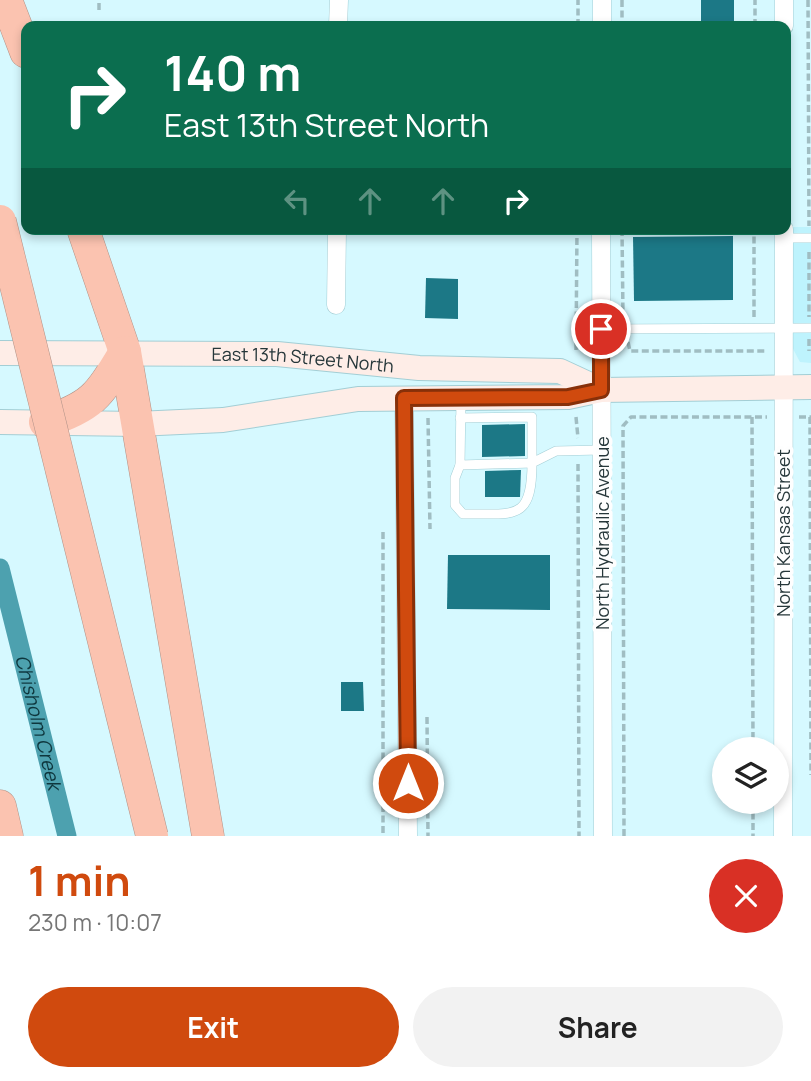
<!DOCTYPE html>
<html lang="en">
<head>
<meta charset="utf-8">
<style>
  body { margin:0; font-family:Manrope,sans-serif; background:#f2f2f2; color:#222; height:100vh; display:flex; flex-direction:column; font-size:26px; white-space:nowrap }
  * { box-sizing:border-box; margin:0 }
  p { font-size:23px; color:#767676 }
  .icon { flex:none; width:38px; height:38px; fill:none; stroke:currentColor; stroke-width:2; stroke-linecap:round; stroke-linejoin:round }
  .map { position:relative; height:836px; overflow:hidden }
  .sheet { display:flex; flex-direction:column; background:#fff; flex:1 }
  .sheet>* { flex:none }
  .hud { position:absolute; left:21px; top:21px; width:770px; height:214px; border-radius:14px; box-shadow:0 4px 10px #0003; background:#0b6e4f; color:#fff; overflow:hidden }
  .buttons { position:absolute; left:712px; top:737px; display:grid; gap:14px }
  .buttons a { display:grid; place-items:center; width:77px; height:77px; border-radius:50%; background:#fff; box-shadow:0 4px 10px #0003; font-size:35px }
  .pin { position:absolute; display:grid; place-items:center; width:60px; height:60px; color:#fff; margin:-30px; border:4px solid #fff; border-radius:50%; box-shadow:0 2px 7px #0007 }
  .me { position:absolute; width:77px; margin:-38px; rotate:0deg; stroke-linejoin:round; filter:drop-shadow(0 0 5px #0008) }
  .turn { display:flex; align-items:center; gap:24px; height:147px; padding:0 28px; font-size:32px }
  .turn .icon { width:91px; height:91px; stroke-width:2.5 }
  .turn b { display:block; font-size:49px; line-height:60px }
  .lanes { display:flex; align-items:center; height:66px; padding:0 28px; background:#0003; justify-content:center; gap:35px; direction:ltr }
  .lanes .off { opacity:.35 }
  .round { display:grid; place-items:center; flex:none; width:74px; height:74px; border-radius:37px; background:#f2f2f2 }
  .head { display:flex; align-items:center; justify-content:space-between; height:119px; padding:0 28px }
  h1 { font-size:42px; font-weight:700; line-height:52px; color:#d04a0e }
  .action { display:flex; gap:14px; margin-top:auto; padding:14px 28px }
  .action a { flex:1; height:80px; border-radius:42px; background:#d04a0e; color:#fff; font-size:28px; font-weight:700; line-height:80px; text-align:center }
  .action a+a { background:#f2f2f2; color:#222 }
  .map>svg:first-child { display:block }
</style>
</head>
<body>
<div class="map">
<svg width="811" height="836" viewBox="0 0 811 836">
  <rect width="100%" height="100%" fill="#d6f9ff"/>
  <path fill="#bef3fd" d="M792,227H811V363L800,362L792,347Z"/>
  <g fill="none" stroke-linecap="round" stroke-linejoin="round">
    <path stroke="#4da1af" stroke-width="19" id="s1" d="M0,568L67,836"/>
  </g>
  <g fill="#1c7886">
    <rect x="701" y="0" width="33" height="26"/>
    <path d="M733,236V300L634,301L633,237Z"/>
    <path d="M426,278L458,279V319L425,318Z"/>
    <path d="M525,424V456L482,457V425Z"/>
    <path d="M521,470L520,497H485V471Z"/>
    <path d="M448,555H550V610L447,609Z"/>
    <path d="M341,682H363L364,711H341Z"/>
  </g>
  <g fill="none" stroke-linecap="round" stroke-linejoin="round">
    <defs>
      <g id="service">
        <path d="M784,238H811"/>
        <path d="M601,329L811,328"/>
        <path d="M461,400L460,465L455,478V505L463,514C513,513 532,523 532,463L556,451L601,450"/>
        <path d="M460,465L532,463V417L460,418"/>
      </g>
      <g id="minor">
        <path d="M784,0V26"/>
        <path d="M338,26L339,0"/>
        <path d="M602,26V0"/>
        <path d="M601,229L603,836"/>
        <path d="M336,305L337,229"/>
        <path d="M404,398L408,836"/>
        <path d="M783,836L784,229"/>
      </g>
      <g id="secondary">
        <path id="s2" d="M0,353L277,354L419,368L560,371L601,390"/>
        <path d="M0,422L137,424L223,420L358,399L568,397L601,390L811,387"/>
      </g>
      <g id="motorway">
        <path d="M6,0L26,52"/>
        <path d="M83,229L125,352L208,836"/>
        <path d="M45,422C94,406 99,395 125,352"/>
        <path d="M0,806L7,836"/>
      </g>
    </defs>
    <use href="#service" stroke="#a3ced5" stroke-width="10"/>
    <use href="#minor" stroke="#a3ced5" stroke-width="19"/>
    <use href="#secondary" stroke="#a3ced5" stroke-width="26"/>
    <use href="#motorway" stroke="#b09287" stroke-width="33"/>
    <g stroke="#a0bdc2" stroke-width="3.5" stroke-dasharray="7 3.5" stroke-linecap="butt">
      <path d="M622,0V26"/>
      <path d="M808,0L809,226"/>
      <path d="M99,10V0"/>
      <path d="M578,26V0"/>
      <path d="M755,26V0"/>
      <path d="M622,229L623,317"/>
      <path d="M809,252V317"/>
      <path d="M754,317V229"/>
      <path d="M809,339V351"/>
      <path d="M628,342L630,351H767"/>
      <path d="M576,350L577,229"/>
      <path d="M576,417L578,438"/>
      <path d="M752,417L753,749"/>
      <path d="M799,417H811"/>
      <path d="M810,417L811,775"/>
      <path d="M428,418L430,529"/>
      <path d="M578,464L579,836"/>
      <path d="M383,532V836"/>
      <path d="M427,717L428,836"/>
      <path d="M753,802V836"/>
      <path d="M624,836L623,426L631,417H767"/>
    </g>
    <use href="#service" stroke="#fff" stroke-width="9"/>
    <use href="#minor" stroke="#fff" stroke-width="18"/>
    <use href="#secondary" stroke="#feede7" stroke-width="24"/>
    <use href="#motorway" stroke="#fbc3b0" stroke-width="32"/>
    <defs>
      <path id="motorway-bridge" d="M0,221L152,836"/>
    </defs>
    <use href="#motorway-bridge" stroke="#b09287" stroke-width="33" stroke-linecap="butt"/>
    <use href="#motorway-bridge" stroke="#fbc3b0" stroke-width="32"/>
  </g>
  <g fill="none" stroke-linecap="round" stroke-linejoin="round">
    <defs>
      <path id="route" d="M408,783L404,398L568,397L601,390V329"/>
    </defs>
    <use href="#route" stroke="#873009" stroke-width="18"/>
    <use href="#route" stroke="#d04a0e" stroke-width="12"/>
  </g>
  <g text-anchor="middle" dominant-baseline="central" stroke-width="7" stroke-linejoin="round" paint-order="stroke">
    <g font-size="18" fill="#26373a" stroke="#fefefe">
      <text stroke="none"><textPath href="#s2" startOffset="303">East 13th Street North</textPath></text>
      <text transform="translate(602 533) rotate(-90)">North Hydraulic Avenue</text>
      <text transform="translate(783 533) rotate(-90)">North Kansas Street</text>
    </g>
    <g font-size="19" font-style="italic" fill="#0e363d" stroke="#fefefe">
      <text stroke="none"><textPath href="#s1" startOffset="159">Chisholm Creek</textPath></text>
    </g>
  </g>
</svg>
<div class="buttons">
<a><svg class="icon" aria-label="layers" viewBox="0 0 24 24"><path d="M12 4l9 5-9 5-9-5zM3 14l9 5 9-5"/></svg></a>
</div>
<div class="pin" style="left:601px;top:329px;background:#d93025"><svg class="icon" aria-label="arrive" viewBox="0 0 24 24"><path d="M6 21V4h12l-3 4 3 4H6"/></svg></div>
<svg class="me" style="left:408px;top:783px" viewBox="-20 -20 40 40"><circle r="17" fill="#d04a0e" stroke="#fff" stroke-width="3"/><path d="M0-11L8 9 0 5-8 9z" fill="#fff"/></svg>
<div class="hud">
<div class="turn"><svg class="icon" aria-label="right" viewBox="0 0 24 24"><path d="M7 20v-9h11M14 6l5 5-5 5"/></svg><div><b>140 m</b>East 13th Street North</div></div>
<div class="lanes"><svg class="icon off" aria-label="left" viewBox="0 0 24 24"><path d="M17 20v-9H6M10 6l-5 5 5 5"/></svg><svg class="icon off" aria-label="ahead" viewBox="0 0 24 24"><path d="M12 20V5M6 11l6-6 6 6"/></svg><svg class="icon off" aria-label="ahead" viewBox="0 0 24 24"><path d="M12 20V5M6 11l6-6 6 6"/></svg><svg class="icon" aria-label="right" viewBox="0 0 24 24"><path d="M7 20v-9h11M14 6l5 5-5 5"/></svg></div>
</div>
</div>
<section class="sheet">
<div class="head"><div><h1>1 min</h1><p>230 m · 10:07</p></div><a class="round" style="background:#d93025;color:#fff"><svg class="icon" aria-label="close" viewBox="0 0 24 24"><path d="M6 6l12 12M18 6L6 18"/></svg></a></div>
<div class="action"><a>Exit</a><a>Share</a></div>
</section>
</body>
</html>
